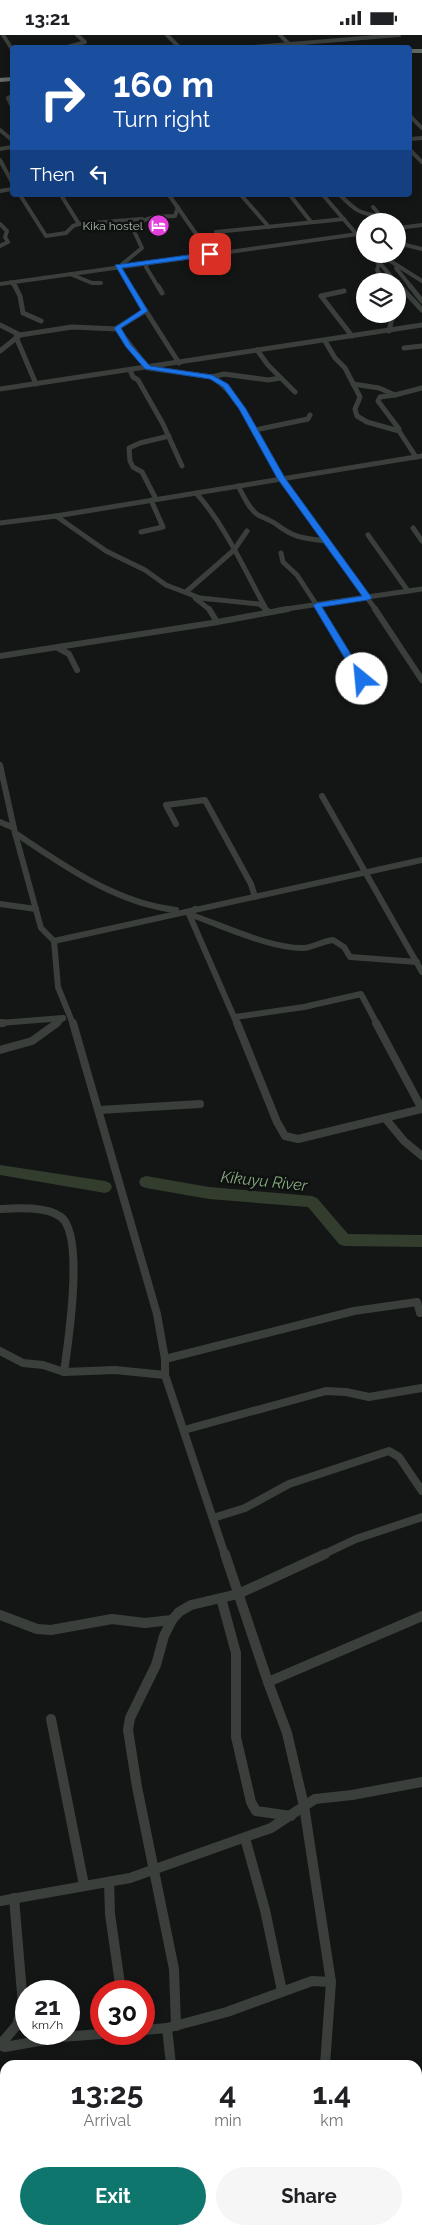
<!DOCTYPE html>
<html lang="en">
<head>
<meta charset="utf-8">
<style>
  body { margin:0; font-family:Raleway,sans-serif; background:#f6f6f6; color:#202124; height:100vh; display:flex; flex-direction:column; font-size:19px; white-space:nowrap }
  * { box-sizing:border-box; margin:0 }
  p { font-size:16px; color:#757577 }
  .icon { flex:none; width:28px; height:28px; fill:none; stroke:currentColor; stroke-width:2; stroke-linecap:round; stroke-linejoin:round }
  .map { position:relative; flex:1; overflow:hidden }
  .drawer { position:absolute; left:0px; top:2025px; width:422px; height:175px; display:flex; flex-direction:column; background:#fff; border-radius:15px 15px 0 0; box-shadow:0 2px 8px #0003 }
  .drawer>* { flex:none }
  .guide { position:absolute; left:10px; top:10px; width:402px; height:152px; border-radius:5px; box-shadow:0 2px 8px #0003; background:#1a4fa0; color:#fff; overflow:hidden }
  .tools { position:absolute; left:356px; top:178px; display:grid; gap:10px }
  .tools a { display:grid; place-items:center; width:50px; height:50px; border-radius:50%; background:#fff; box-shadow:0 2px 8px #0003; font-size:25px }
  .speed { position:absolute; left:15px; top:1945px; display:flex; gap:10px; font-size:25px; font-weight:700; text-align:center }
  .speed>* { display:grid; place-content:center; width:65px; height:65px; border-radius:50%; background:#fff; box-shadow:0 2px 8px #0003; line-height:1 }
  .speed small { font-size:12px; font-weight:400 }
  .speed .limit { border:8px solid #d22; background:#fff; color:#111 }
  .pin { position:absolute; display:grid; place-items:center; width:42px; height:42px; color:#fff; margin:-21px; border-radius:10px; box-shadow:0 2px 8px #0006 }
  .me { position:absolute; width:55px; margin:-28px; rotate:332deg; stroke-linejoin:round; filter:drop-shadow(0 0 4px #0008) }
  .turn { display:flex; align-items:center; gap:18px; height:105px; padding:0 20px; font-size:22px }
  .turn .icon { width:65px; height:65px; stroke-width:2.5 }
  .turn b { display:block; font-size:35px; line-height:42px }
  .then { display:flex; align-items:center; height:48px; padding:0 20px; background:#0003; gap:10px; font-size:19px }
  .eta { display:flex; justify-content:space-evenly; align-items:center; height:85px; text-align:center }
  .eta b { font-size:30px; font-weight:700; line-height:35px }
  .action { display:flex; gap:10px; margin-top:auto; padding:10px 20px }
  .action a { flex:1; height:58px; border-radius:30px; background:#0f766e; color:#fff; font-size:20px; font-weight:700; line-height:58px; text-align:center }
  .action a+a { background:#f6f6f6; color:#202124 }
  .status { display:flex; justify-content:space-between; align-items:center; height:35px; padding:0 25px; background:#fff; direction:ltr }
  .status svg { height:14px; fill:currentColor }
  .map>svg:first-child { display:block }
</style>
</head>
<body>
<div class="status"><b>13:21</b><svg viewBox="0 0 49 12"><path d="M0 12V9h3v3zM5 12V6h3v6zM10 12V3h3v9zM15 12V0h3v12zM26 1h20v11H26zM47 4h2v5h-2z"/></svg></div>
<div class="map">
<svg width="422" height="2200" viewBox="0 0 422 2200">
  <rect width="100%" height="100%" fill="#141615"/>
  <g fill="none" stroke-linecap="round" stroke-linejoin="round">
    <g fill="#323d2e" fill-rule="evenodd">
      <path d="M0,1130L105,1146L110,1148L112,1152L110,1156L105,1158L0,1140Z"/>
      <path d="M146,1141L209,1152L312,1161L317,1163L348,1199L422,1200V1212L344,1211L339,1209L308,1172L209,1164L146,1153L141,1151L139,1147L141,1143Z"/>
    </g>
    <g stroke="#3a3f3c" stroke-width="4">
      <path d="M3,0L12,14"/>
      <path d="M167,0L179,12"/>
      <path d="M280,0L291,11"/>
      <path d="M68,12L85,7L77,0"/>
      <path d="M254,12L399,0"/>
      <path d="M12,61L8,63L12,71"/>
      <path d="M410,81L422,93"/>
      <path d="M0,95L12,105"/>
      <path d="M410,104L422,103"/>
      <path d="M0,114L12,112"/>
      <path d="M410,115L422,127"/>
      <path d="M0,125L12,147"/>
      <path d="M0,156L12,154"/>
      <path d="M20,160L46,201L66,198L73,191L79,189"/>
      <path d="M61,160L79,189L142,184"/>
      <path d="M169,160L210,219"/>
      <path d="M241,160L269,192"/>
      <path d="M290,160L311,187"/>
      <path d="M323,160L365,209"/>
      <path d="M340,160C355,175 359,179 381,181"/>
      <path d="M373,172L385,186"/>
      <path d="M0,189L7,196L5,202L8,207L0,211"/>
      <path d="M398,193L422,190"/>
      <path d="M216,197L344,184"/>
      <path d="M398,208L422,214"/>
      <path d="M372,219L395,246"/>
      <path d="M374,219L392,227L422,246"/>
      <path d="M148,227L146,232L158,252"/>
      <path d="M379,228L377,235L385,246"/>
      <path d="M118,231L131,252"/>
      <path d="M120,231L142,213L134,196C141,180 160,182 175,181L178,172"/>
      <path d="M396,233L411,252"/>
      <path d="M70,239L92,248H101"/>
      <path d="M11,247L16,252"/>
      <path d="M0,249L365,198"/>
      <path d="M398,249L401,252"/>
    </g>
    <g stroke="#3a3f3c" stroke-width="5">
      <path d="M15,251L20,261L23,278L41,286"/>
      <path d="M130,251L179,328"/>
      <path d="M158,251L162,258"/>
      <path d="M400,251L422,275"/>
      <path d="M410,251L422,266"/>
      <path d="M344,256L321,261L352,301"/>
      <path d="M145,276L117,293L148,333L212,342L224,339L268,345L281,343"/>
      <path d="M0,290L20,300"/>
      <path d="M389,296L393,279"/>
      <path d="M16,302L36,349"/>
      <path d="M325,306L335,323L345,333L360,362L355,374L357,381L367,387L399,396L416,422"/>
      <path d="M404,313L422,311"/>
      <path d="M257,315L268,330L295,357"/>
      <path d="M0,316L20,300L72,292L118,294"/>
      <path d="M130,335L133,342L138,345L163,389L182,431"/>
      <path d="M212,342C246,365 259,409 281,443C295,465 311,485 326,506"/>
      <path d="M353,349L379,353L395,360L422,353"/>
      <path d="M0,354L422,290"/>
      <path d="M395,360L380,362L378,366L399,394"/>
      <path d="M255,395L308,384L310,380"/>
      <path d="M238,451C244,461 248,473 258,480C264,483 270,485 276,489C294,503 303,503 326,506L376,575"/>
      <path d="M196,458C225,490 244,534 265,572"/>
      <path d="M156,464L142,437L133,432L130,426L129,413L140,408L169,401"/>
      <path d="M56,481L106,516L145,535L166,550L200,563L259,569L267,575"/>
      <path d="M0,488L56,481L422,421"/>
      <path d="M413,493L422,506"/>
      <path d="M141,497L163,492L151,465"/>
      <path d="M368,500L408,556"/>
      <path d="M281,518L283,527L297,540L320,575"/>
      <path d="M186,557L234,515L247,496"/>
      <path d="M195,563L210,575"/>
      <path d="M279,575L422,554"/>
    </g>
    <g stroke="#3a3f3c" stroke-width="6">
      <path d="M209,574L217,587"/>
      <path d="M265,574L269,577"/>
      <path d="M319,574L362,642L360,646L351,648"/>
      <path d="M375,574L422,645"/>
      <path d="M58,613L69,619L77,635"/>
      <path d="M0,621L212,588L288,574"/>
      <path d="M0,730L15,798L41,893L54,906L58,952L73,989"/>
      <path d="M322,761L422,937"/>
      <path d="M0,787L14,793"/>
      <path d="M176,789L166,770L205,765L251,849L255,862"/>
      <path d="M15,798C65,831 115,868 176,875"/>
      <path d="M0,869L36,874"/>
      <path d="M195,874L189,879L237,989"/>
      <path d="M189,879C221,890 271,914 304,913C314,912 323,906 333,905L344,912L350,922L417,927"/>
      <path d="M54,906L422,825"/>
      <path d="M235,982L304,972L361,959L377,989"/>
      <path d="M0,988L63,983"/>
      <path d="M55,989L63,983"/>
    </g>
    <g stroke="#3a3f3c" stroke-width="8">
      <path d="M0,988H3"/>
      <path d="M73,988L157,1279L165,1324V1340L225,1520"/>
      <path d="M237,988L277,1087L285,1101L298,1104L422,1074"/>
      <path d="M376,988L422,1074"/>
      <path d="M0,1015L32,1006L57,988"/>
      <path d="M99,1075L200,1069"/>
      <path d="M385,1083L404,1106L422,1121"/>
      <path d="M0,1174C17,1173 46,1171 61,1182C85,1201 68,1308 64,1337"/>
      <path d="M0,1316L23,1328L43,1330L64,1337L115,1335L165,1340"/>
      <path d="M165,1324L354,1276L417,1267L420,1278"/>
      <path d="M184,1395L326,1356L346,1357L369,1362L422,1353"/>
      <path d="M213,1483L245,1473L289,1449L389,1416L399,1422L422,1456"/>
      <path d="M322,1520L356,1504L422,1482"/>
    </g>
    <g stroke="#3a3f3c" stroke-width="10">
      <path d="M225,1519L268,1647L422,1581"/>
      <path d="M221,1563L236,1618V1702L251,1767L256,1776L291,1781"/>
      <path d="M0,1580L37,1594L51,1595L112,1584L145,1588L172,1585"/>
      <path d="M268,1647L287,1698L304,1771L331,1947L325,2030"/>
      <path d="M51,1684L84,1850"/>
      <path d="M245,1803L265,1875L282,1956"/>
      <path d="M109,1847L110,1879L121,1956"/>
      <path d="M0,1866L130,1843L271,1793L315,1764L352,1760L422,1747"/>
      <path d="M176,1991L174,1934L137,1752L128,1695L130,1683L156,1630L164,1601L172,1585L179,1577L191,1570L238,1559L325,1519"/>
      <path d="M167,1993L171,2030"/>
      <path d="M144,1995L167,1993L227,1977L312,1946L331,1947"/>
      <path d="M0,2010L17,1990L23,1970L14,1863"/>
      <path d="M0,2010L5,2012L61,2002L101,1999"/>
      <path d="M0,2099L5,2098"/>
      <path d="M418,2121L422,2118"/>
      <path d="M197,2195V2200"/>
      <path d="M348,2195L349,2200"/>
      <path d="M353,2200L355,2195"/>
    </g>
    <g fill="#626b63" fill-rule="evenodd">
      <rect x="410" y="14" width="12" height="4"/>
      <path d="M12,42V46L0,47V43Z"/>
    </g>
  </g>
  <path fill="#1a73e8" stroke="#114b97" d="M210,217L212,221L122,233L148,276L121,293L131,310L150,331L212,340L228,349L246,374L285,443L372,563L368,565L322,572L366,644L365,646L357,644L313,570L317,568L362,561L277,443L239,374L223,352L210,344L145,334L126,312L114,293L141,275L115,230Z"/>
  <defs>
    <symbol id="hotel-disc" viewBox="-11 -11 22 22"><circle r="9.5" fill="#e240da" stroke="#0f1110"/><path d="M-6-4.5h1.5V1H6V5H4.5V3h-9V5H-6ZM-4 0a1.8 1.8 0 1 1 3.6 0ZM.5 0V-2.5h3Q6-2.5 6 0Z" fill="#fff"/></symbol>
  </defs>
  <g fill-rule="evenodd">
    <use href="#hotel-disc" x="146" y="178" width="25" height="25"/>
  </g>
  <g text-anchor="middle" dominant-baseline="central" stroke-width="5" stroke-linejoin="round" paint-order="stroke">
    <g font-size="12" fill="#a7b5a8" stroke="#0f1110" text-anchor="end">
      <text x="143" y="191">Kika hostel</text>
    </g>
    <g font-size="16" font-style="italic" fill="#87ad81" stroke="#0f1110">
      <text transform="translate(264 1146) rotate(6)">Kikuyu River</text>
    </g>
  </g>
</svg>
<div class="tools">
<a><svg class="icon" aria-label="search" viewBox="0 0 24 24"><circle cx="10" cy="10" r="6"/><path d="M15 15l6 6"/></svg></a>
<a><svg class="icon" aria-label="layers" viewBox="0 0 24 24"><path d="M12 4l9 5-9 5-9-5zM3 14l9 5 9-5"/></svg></a>
</div>
<div class="speed"><div>21<small>km/h</small></div><div class="limit">30</div></div>
<div class="pin" style="left:210px;top:219px;background:#d93025"><svg class="icon" aria-label="arrive" viewBox="0 0 24 24"><path d="M6 21V4h12l-3 4 3 4H6"/></svg></div>
<svg class="me" style="left:362px;top:644px" viewBox="-20 -20 40 40"><circle r="19" fill="#fff"/><path d="M0-13L10 11 0 6-10 11z" fill="#1a73e8"/></svg>
<div class="guide">
<div class="turn"><svg class="icon" aria-label="right" viewBox="0 0 24 24"><path d="M7 20v-9h11M14 6l5 5-5 5"/></svg><div><b>160 m</b>Turn right</div></div>
<div class="then">Then<svg class="icon" aria-label="left" viewBox="0 0 24 24"><path d="M17 20v-9H6M10 6l-5 5 5 5"/></svg></div>
</div>
<section class="drawer">
<div class="eta">
<div><b>13:25</b><p>Arrival</p></div>
<div><b>4</b><p>min</p></div>
<div><b>1.4</b><p>km</p></div>
</div>
<div class="action"><a>Exit</a><a>Share</a></div>
</section>
</div>
</body>
</html>
